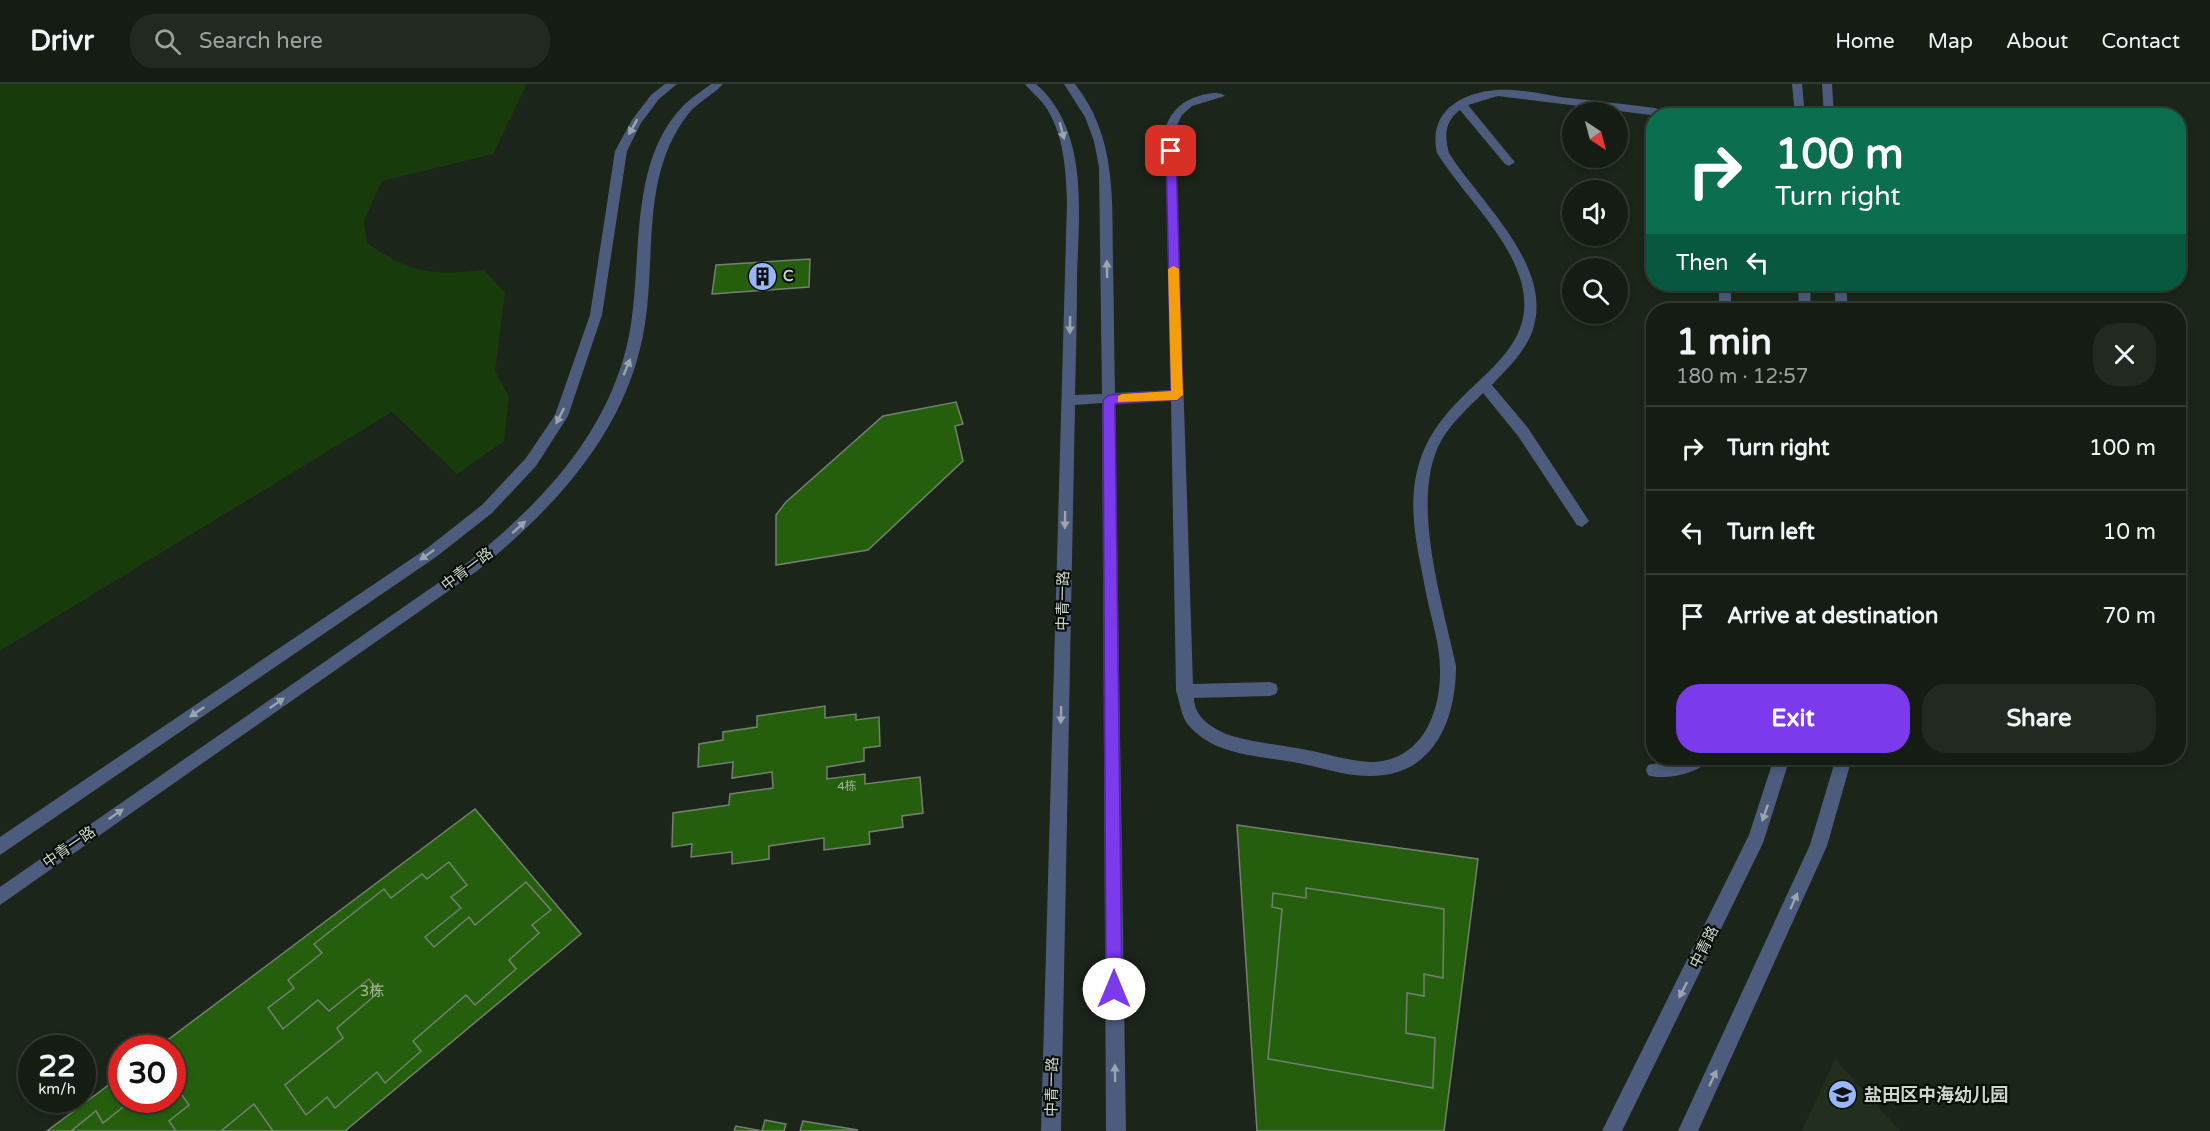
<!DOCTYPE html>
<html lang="en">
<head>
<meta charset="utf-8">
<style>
  body { margin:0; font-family:"Varela Round","Noto Sans SC",sans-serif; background:#212921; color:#f1f3f6; height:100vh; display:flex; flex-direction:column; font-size:22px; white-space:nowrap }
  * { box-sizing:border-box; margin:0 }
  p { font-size:20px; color:#9da1a0 }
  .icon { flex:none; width:33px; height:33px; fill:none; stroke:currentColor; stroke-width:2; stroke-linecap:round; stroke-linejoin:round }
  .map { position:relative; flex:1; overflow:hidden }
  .side { position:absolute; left:1646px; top:219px; width:540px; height:462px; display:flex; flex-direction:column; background:#141c13; border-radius:24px; box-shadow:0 3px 9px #0003,0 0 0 2px #333a33 }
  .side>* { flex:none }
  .banner { position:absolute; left:1646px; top:24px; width:540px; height:183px; border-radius:24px; box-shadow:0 3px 9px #0003,0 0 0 2px #333a33; background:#0b6e4f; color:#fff; overflow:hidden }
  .needle { width:39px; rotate:144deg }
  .fabs { position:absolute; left:1562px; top:18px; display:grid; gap:12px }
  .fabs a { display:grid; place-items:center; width:66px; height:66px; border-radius:50%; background:#141c13; box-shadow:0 3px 9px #0003,0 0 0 2px #333a33; font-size:30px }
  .speed { position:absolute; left:18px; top:951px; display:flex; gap:12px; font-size:30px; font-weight:700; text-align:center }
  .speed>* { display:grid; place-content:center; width:78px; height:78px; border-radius:50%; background:#141c13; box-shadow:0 3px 9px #0003,0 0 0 2px #333a33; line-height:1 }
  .speed small { font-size:15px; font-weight:400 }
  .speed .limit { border:9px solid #d22; background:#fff; color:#111 }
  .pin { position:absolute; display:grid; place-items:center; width:51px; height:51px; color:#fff; margin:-26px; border-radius:12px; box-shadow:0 3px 9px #0006 }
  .me { position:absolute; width:66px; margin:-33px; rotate:0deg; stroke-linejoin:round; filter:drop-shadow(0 0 4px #0008) }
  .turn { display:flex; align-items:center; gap:21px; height:126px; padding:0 30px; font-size:27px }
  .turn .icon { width:78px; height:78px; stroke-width:2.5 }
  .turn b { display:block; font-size:42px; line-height:51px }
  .then { display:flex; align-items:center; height:57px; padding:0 30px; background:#0003; gap:12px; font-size:22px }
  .round { display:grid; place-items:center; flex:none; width:63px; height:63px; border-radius:24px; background:#212921 }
  .head { display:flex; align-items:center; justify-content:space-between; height:102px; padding:0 30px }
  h1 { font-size:36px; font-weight:700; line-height:45px }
  .action { display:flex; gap:12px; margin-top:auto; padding:12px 30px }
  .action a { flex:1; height:69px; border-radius:24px; background:#7c3aed; color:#fff; font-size:24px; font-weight:700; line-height:69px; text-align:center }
  .action a+a { background:#212921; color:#f1f3f6 }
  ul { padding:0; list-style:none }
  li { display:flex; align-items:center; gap:18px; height:84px; padding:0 30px; border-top:2px solid #333a33 }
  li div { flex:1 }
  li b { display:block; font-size:22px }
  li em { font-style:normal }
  header { display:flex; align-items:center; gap:36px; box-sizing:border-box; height:84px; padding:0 30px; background:#141c13; border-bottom:2px solid #333a33 }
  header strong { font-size:28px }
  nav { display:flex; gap:33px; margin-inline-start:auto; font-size:21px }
  .search { width:420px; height:54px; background:#212921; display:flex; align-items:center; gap:15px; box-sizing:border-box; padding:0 21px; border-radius:24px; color:#9da1a0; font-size:22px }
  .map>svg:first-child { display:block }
</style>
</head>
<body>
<header>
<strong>Drivr</strong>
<div class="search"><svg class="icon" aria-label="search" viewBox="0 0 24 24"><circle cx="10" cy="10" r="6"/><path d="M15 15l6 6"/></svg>Search here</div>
<nav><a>Home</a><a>Map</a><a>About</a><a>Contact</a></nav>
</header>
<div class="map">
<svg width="2210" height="1047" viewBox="0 0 2210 1047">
  <rect width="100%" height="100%" fill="#1b2519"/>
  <path fill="#222f1f" d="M1835,975L1900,1047H1802Z"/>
  <path fill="#183b0c" d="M0,0H527L493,70L382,97L364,137L367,159C410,189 432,192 484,186L505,209L495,287L509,313L504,357L457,390L392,328L0,567Z"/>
  <g fill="#255f0e" stroke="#748071" stroke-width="1.5">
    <path d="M810,175L809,203L712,210L716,181Z"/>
    <path d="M956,318L963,340L955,342L963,377L868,466L776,481V431L786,418L883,332Z"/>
    <path d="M825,622V634L856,630V636L879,633L880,662L864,664V677L827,683V695L865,690V700L920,693L923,729L902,732L903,743L869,748L870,760L824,766V754L769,762V775L732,780V768L691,773L692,760L672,763L673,729L729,721L730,710L773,704L772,688L732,694L733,678L698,683L699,660L723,656V648L757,643V632Z"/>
    <path d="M475,725L581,850L345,1047H47L122,991V1016H172V964H157Z"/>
    <path d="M1237,741L1478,775L1444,1047H1257Z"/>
    <path d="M449,778L467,801L451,813L461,824L425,853L434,863L469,833L475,841L526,798L551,826L532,841L539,849L509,876L516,885L475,921L466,911L413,957L421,967L385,999L377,988L335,1024L327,1013L306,1031L285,1001L343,954L337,944L379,908L369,895L329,927L318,916L283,945L268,924L294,904L288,896L322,869L314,860L384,805L391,814L422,790L427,795Z"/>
    <path d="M1306,804L1444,825L1443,894L1424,890V912L1407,909L1406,949L1435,954L1433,1004L1268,975L1282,825L1272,823L1273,809L1306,814Z"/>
    <path d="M172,997L189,1021L169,1037L176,1047H71L96,1027L103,1039L132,1016H172Z"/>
    <path d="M254,1020L273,1047H221Z"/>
    <path d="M765,1036L786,1040L784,1047H734L736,1042L762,1047Z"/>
    <path d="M803,1037L858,1046L800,1047Z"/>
  </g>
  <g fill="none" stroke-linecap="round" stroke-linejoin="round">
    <g fill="#4d5c7d" fill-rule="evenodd">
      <path d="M665,0H677L659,15L641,39L627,67L602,231L568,332L536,382L492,429L436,473L0,771V753L426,465L482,421L526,374L555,331L590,231L615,67L632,36L651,11Z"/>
      <path d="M711,0H723C713,11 698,18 689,29C641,89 656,169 645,240C629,345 556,423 477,487L0,821V803L467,479C535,424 597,362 623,276C648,197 621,86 683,22C691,14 702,7 711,0Z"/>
      <path d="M1025,0H1036C1089,46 1079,128 1077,191C1077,231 1076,271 1075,311L1102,310L1099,83L1094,57L1085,33L1064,0H1075C1117,53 1112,116 1113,180C1114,223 1114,266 1115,309L1171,306L1165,45C1172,24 1186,14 1207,10C1214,9 1220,8 1225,12L1192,22L1182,31L1175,45L1193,600L1270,598L1276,600L1278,605L1276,610L1270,612L1194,614C1194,634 1214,646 1232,652C1257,659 1282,661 1307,666C1328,670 1349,677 1370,678C1421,678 1441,630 1440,585C1440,562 1432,537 1427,514C1420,475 1409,437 1415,397C1419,372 1429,351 1445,332C1480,288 1541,261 1520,194C1506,149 1462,109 1437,69C1428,29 1459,9 1496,6C1519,4 1545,11 1568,14C1597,17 1626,20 1655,24L1678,32H1659L1498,12L1468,21L1513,76L1515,78L1509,82L1505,80L1460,26C1445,37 1444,51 1449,69C1479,117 1551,179 1534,242C1528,265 1508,284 1492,301L1528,344L1589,437L1582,443L1577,441L1518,352L1483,309C1468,324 1451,339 1441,357C1409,415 1443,520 1456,582C1456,637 1433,693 1369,692C1343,692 1318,682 1293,678C1259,672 1216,671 1191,644C1180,633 1181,620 1176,607L1171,316L1115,319L1126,1047H1106L1102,319L1075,321L1061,1047H1041L1067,118C1066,87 1064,52 1047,25C1041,15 1032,9 1025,0Z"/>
      <path d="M1792,0H1802L1805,32H1795Z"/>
      <path d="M1822,0H1832L1834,32H1824Z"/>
      <path d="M1719,200H1731V217L1766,222L1772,226H1719Z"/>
      <path d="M1798,200H1810L1811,226H1799Z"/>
      <path d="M1834,200H1846L1848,226H1836Z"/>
      <path d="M1687,674H1710C1703,689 1663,697 1648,691L1646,686L1648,681Z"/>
      <path d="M1774,674H1790L1763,759L1622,1047H1602L1749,751Z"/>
      <path d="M1836,674H1852L1827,762L1698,1047H1678L1810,761Z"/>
    </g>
  </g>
  <defs><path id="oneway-solid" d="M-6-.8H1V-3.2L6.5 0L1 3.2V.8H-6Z" transform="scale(1.5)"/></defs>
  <g fill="#9aa5ac">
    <use href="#oneway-solid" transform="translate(633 43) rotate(119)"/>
    <use href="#oneway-solid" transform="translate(1062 47) rotate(75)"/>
    <use href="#oneway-solid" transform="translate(1107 185) rotate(-91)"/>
    <use href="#oneway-solid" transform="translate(1070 241) rotate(91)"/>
    <use href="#oneway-solid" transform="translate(627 283) rotate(-67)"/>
    <use href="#oneway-solid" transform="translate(560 332) rotate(117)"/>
    <use href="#oneway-solid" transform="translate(1065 436) rotate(91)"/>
    <use href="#oneway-solid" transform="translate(519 443) rotate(-42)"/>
    <use href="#oneway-solid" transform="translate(427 471) rotate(145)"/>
    <use href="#oneway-solid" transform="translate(277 619) rotate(-35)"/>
    <use href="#oneway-solid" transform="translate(197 628) rotate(146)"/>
    <use href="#oneway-solid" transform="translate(1061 631) rotate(91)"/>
    <use href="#oneway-solid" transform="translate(1765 729) rotate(109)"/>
    <use href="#oneway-solid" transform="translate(116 730) rotate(-35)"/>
    <use href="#oneway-solid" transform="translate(1794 817) rotate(-66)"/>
    <use href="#oneway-solid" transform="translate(1683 906) rotate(117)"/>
    <use href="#oneway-solid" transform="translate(1115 989) rotate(-91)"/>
    <use href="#oneway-solid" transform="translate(1713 994) rotate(-65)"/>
  </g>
  <path fill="#7c3aed" stroke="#51269a" stroke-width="1.5" d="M1171,64L1176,67L1183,311L1177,316L1115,320L1122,905L1120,911L1114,914L1108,911L1106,905L1103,316L1109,311L1171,307L1166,67Z"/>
  <path fill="#f59e0b" d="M1174,182L1179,185L1183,311L1177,316L1118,318V312L1122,310L1171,307L1168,185Z"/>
  <defs>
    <symbol id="building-disc" viewBox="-11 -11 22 22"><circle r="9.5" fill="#97b6fd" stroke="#090d08"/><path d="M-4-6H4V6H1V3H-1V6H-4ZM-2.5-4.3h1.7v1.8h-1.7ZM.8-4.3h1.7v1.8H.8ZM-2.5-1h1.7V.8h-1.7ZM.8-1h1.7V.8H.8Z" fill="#111"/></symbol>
    <symbol id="school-disc" viewBox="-11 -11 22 22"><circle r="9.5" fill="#97b6fd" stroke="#090d08"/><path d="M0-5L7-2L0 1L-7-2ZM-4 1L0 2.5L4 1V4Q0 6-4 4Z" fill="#111"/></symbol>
  </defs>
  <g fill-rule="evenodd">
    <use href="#building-disc" x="746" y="176" width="33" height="33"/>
    <use href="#school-disc" x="1826" y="994" width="33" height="33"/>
  </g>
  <g text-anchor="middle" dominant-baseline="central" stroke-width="4.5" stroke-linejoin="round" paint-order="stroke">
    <g font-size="12" fill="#a4b89c">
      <text x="847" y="702">4栋</text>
    </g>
    <g font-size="15" font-weight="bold" fill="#ced5cc" stroke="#090d08" text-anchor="start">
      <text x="783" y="192">C</text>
    </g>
    <g font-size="15" fill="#ced5cc" stroke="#090d08">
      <text transform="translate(467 485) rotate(-37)">中青一路</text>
      <text transform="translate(1063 517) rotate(-89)">中青一路</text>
      <text transform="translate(69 763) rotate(-35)">中青一路</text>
      <text transform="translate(1704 863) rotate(-63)">中青路</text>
      <text transform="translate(1052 1003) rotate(-89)">中青一路</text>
    </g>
    <g font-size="15" fill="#a4b89c">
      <text x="372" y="907">3栋</text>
    </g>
    <g font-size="18" font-weight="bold" fill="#ced5cc" stroke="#090d08" text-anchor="start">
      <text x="1864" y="1011">盐田区中海幼儿园</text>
    </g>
  </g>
</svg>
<div class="fabs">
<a><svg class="needle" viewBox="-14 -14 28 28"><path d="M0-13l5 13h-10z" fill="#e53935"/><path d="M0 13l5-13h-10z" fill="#9da1a0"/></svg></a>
<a><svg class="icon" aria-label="sound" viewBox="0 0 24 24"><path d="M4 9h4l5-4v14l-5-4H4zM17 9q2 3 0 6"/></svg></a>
<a><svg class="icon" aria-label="search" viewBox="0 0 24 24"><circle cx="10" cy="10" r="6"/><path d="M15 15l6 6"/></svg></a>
</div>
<div class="speed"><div>22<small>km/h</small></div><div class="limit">30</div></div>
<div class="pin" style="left:1171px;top:67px;background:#d93025"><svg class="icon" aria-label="arrive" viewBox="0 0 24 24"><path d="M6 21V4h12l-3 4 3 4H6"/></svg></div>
<svg class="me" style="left:1114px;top:905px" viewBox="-20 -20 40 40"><circle r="19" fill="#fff"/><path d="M0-13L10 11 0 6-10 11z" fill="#7c3aed"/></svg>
<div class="banner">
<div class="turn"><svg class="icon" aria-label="right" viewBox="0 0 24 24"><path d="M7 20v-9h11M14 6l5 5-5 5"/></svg><div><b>100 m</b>Turn right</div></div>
<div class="then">Then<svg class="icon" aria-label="left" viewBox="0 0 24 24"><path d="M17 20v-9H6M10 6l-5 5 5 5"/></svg></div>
</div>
<section class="side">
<div class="head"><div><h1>1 min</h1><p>180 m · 12:57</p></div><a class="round"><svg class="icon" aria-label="close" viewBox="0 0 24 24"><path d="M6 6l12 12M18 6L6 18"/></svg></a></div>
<ul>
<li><svg class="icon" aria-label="right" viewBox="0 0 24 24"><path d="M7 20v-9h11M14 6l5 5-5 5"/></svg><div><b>Turn right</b></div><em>100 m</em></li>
<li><svg class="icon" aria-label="left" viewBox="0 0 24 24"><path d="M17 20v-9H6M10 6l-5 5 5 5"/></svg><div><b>Turn left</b></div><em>10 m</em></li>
<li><svg class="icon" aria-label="arrive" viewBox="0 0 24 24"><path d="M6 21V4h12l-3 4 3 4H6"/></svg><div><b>Arrive at destination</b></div><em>70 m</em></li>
</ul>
<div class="action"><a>Exit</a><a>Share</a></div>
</section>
</div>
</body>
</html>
